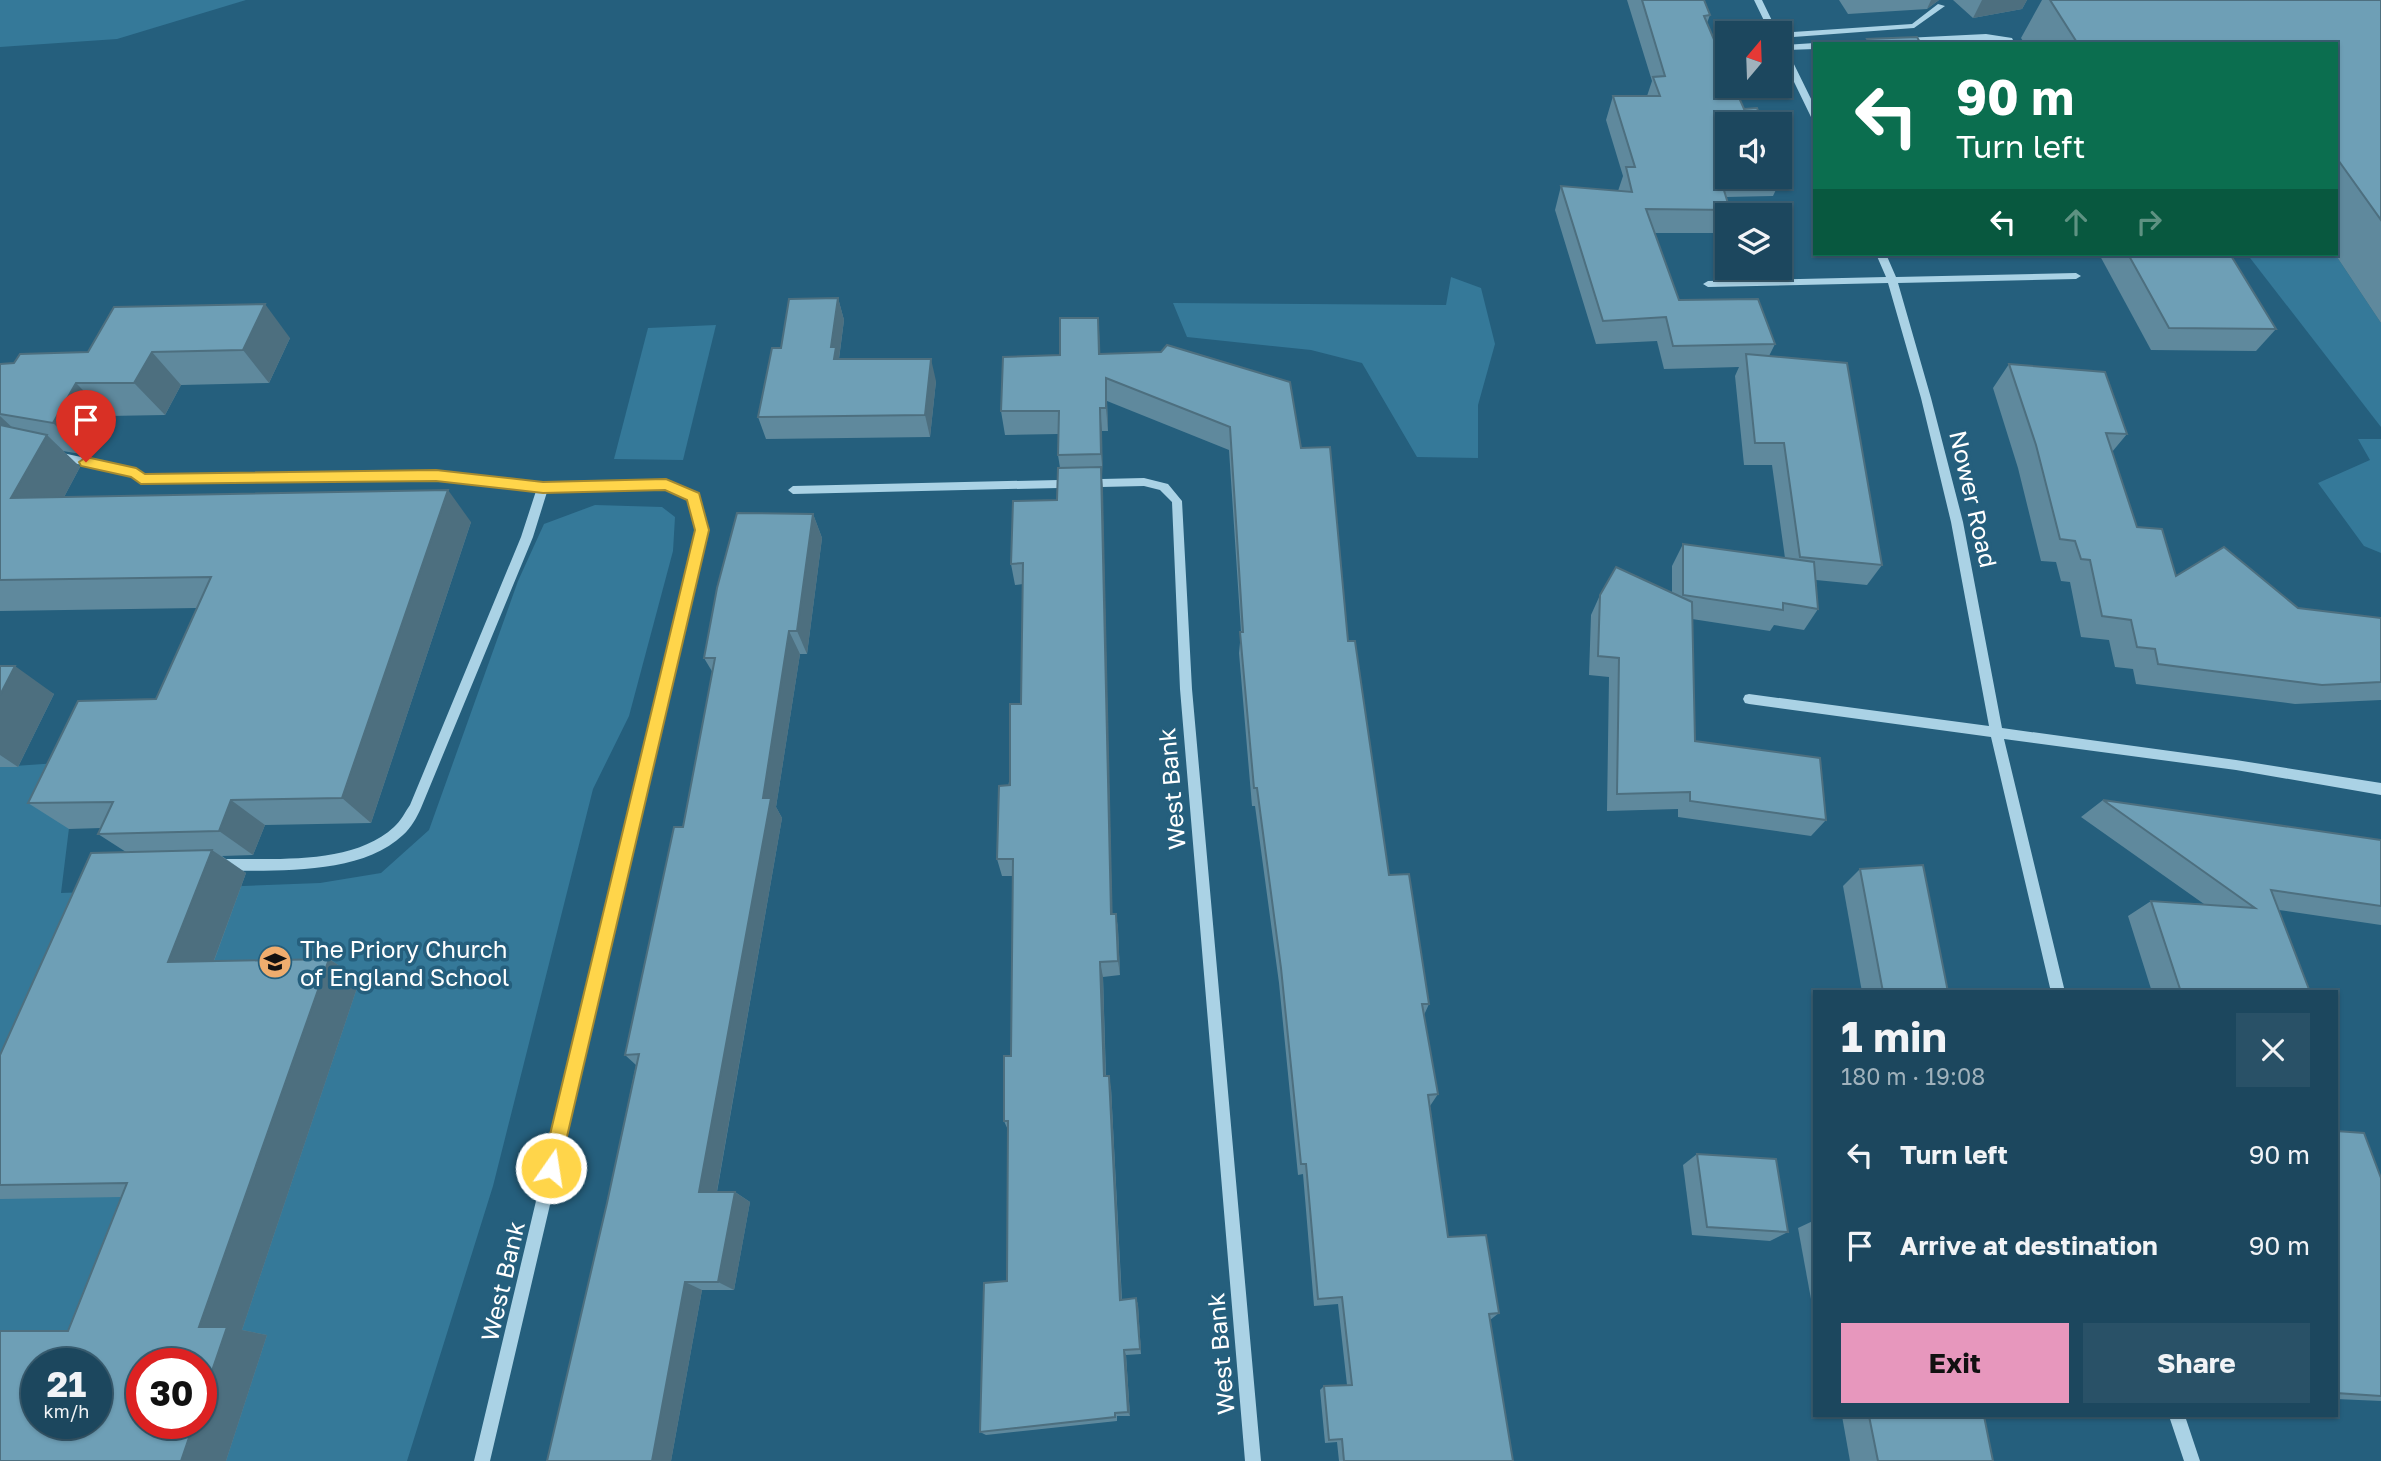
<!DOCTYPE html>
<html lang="en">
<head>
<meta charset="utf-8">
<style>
  body { margin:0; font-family:"Golos Text",sans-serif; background:#295167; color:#f1f3f6; height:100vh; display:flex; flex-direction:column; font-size:26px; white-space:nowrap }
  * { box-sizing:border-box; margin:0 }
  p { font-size:23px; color:#a0b2bc }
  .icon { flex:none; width:38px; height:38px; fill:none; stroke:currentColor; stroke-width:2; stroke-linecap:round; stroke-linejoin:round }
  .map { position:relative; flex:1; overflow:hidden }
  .details { position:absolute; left:1813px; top:990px; width:525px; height:427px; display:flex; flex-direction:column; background:#1c475e; border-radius:0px; box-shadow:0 2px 5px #0004,0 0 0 2px #3a5f73 }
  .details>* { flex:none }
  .guide { position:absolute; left:1813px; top:42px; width:525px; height:214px; border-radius:0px; box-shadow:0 2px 5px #0004,0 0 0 2px #3a5f73; background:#0b6e4f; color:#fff; overflow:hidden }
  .needle { width:46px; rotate:19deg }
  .tools { position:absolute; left:1715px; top:21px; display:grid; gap:14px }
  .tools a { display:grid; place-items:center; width:77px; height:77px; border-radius:0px; background:#1c475e; box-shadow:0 2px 5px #0004,0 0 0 2px #3a5f73; font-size:35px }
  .speed { position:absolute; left:21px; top:1348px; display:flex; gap:14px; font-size:35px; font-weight:700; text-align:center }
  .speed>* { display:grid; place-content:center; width:91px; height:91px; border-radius:50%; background:#1c475e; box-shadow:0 2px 5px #0004,0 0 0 2px #3a5f73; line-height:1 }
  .speed small { font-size:18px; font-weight:400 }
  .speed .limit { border:10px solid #d22; background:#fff; color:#111 }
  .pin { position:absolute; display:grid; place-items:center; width:60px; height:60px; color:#fff; margin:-72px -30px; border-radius:50% 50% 50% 0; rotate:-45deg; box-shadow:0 0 7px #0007 }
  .pin .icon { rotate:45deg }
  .me { position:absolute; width:77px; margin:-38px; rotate:13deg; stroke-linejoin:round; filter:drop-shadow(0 0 5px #0008) }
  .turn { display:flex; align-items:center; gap:24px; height:147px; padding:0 28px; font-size:32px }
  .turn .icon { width:91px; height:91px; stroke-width:2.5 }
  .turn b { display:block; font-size:49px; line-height:60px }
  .lanes { display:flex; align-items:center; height:66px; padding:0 28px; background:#0003; justify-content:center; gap:35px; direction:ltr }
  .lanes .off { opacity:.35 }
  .round { display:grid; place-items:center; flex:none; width:74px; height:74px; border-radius:0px; background:#295167 }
  .head { display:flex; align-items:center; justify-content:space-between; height:119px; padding:0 28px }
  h1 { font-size:42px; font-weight:700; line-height:52px }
  .cta { display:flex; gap:14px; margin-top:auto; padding:14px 28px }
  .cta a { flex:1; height:80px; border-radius:0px; background:#e797bd; color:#111; font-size:28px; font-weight:700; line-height:80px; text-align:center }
  .cta a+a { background:#295167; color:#f1f3f6 }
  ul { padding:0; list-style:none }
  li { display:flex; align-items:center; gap:21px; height:91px; padding:0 28px }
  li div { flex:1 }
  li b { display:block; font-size:26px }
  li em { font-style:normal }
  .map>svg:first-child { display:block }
</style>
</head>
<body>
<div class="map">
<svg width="2381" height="1461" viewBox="0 0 2381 1461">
  <rect width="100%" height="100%" fill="#255f7d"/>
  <g fill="#357999" fill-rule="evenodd">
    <path d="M0,0H246L117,39L0,47Z"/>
    <path d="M2247,254H2335L2381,323V427Z"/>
    <path d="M1451,277L1481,288L1495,344L1478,405V458L1417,457L1362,363L1311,350L1187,337L1173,303L1446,305Z"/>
    <path d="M716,325L683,460L614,459L648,328Z"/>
    <path d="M2358,439H2381V553L2364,546L2318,483L2370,460Z"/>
    <path d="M595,505L662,507L675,517L673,551L629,716L593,789L493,1186L407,1461H0V767L101,760L69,828L61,893L320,883L381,873L429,830L518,581L544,524ZM37,1363H96V1423H37ZM142,1363H201V1423H142Z"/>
  </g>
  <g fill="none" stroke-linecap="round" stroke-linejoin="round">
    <g fill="#aad2e5" fill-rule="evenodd">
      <path d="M1754,0H1762L1778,33L1912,24L1938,4L1945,6L1914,28L1780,38V33H1770Z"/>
      <path d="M1986,34L2012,38L2015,44L1986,40L1905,44L1901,41L1905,38Z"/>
      <path d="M1880,40L1884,44H1852L1856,41Z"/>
      <path d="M1780,42L1784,45L1815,43L1816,44L1815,49L1787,50L1815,107V120L1811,117L1780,53Z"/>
      <path d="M1876,254H1886L1896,277L2076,273L2081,276L2076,279L1898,283L1931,398L1963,522L2002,728L2236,760L2381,783V795L2236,770L2004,739L2065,992H2051L1991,737L1749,704L1745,703L1743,699L1745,695L1749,694L1989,726L1951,522L1921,398L1888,283L1708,287L1703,284L1708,281L1886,277Z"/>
      <path d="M58,452L136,469L144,475L436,471L543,484L666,480L698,494L699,497L708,530L490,1461H474L696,530L689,499L665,488L547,492L533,537L421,808C417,817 411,828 403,835C360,876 274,870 219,871L214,869L213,865L214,861L219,859C272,858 352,866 394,827C401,821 405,812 410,805L521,537L536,491L436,479L141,483L133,476L54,459L53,456L54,453Z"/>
      <path d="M1144,478L1168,484L1182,501L1192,689L1261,1461H1245L1180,689L1172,502L1160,490L1144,486L793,494L788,490L793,486Z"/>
      <path d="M2169,1416H2185L2200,1461H2184Z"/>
    </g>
  </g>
  <g fill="#5f899d">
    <path d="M1627,0H1704L1710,15L1707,23L1727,124V177H1780V163L1784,173L1773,196L1726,197L1730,210L1721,233H1655L1679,300L1775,344L1769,356L1882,565L1867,585L1816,580L1818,609L1804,630L1774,625L1770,631L1692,619L1695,741L1826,820L1811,836L1678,817V809L1607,811L1609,677L1589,675L1591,615L1600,595L1672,593V566L1683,544L1785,558L1772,465H1744L1735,376L1739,367L1664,369L1657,341L1596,344L1555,210L1561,186L1618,191L1623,176L1606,120L1613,96H1647L1652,81Z"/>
    <path d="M1839,0H1939L1927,9L1848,14Z"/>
    <path d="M1953,0H2027L2022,9L1973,18Z"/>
    <path d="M2042,0H2381V323L2335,254H2336V44H2025L2021,38Z"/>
    <path d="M2099,254H2230L2276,329L2256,351L2151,350Z"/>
    <path d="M838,298L844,320L839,359L936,381L930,437L766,439L758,417L781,348Z"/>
    <path d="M290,338L269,383L181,385L165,415L108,416L87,455L63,451L80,467L64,497L471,522L371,823L265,825L253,855L222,856L246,873L214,961L329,959L360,979L242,1330L267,1335L226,1461H0L68,1331L121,1197L0,1199V1055L126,852L98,834L101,828L69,829L28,803L156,699L197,608L0,611V364L14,363L88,352Z"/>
    <path d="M1100,342V354L1301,448L1348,641L1389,875L1429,1004L1424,1015L1438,1094L1430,1106L1448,1237L1499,1313L1490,1320L1513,1461H1339L1337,1442L1325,1443L1320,1390L1324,1386L1347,1385L1338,1304L1314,1306L1303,1174L1298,1175L1279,983L1255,806H1252L1239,653L1241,632L1229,450L1107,401L1108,431H1102V476L1112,914H1116L1118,929L1120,975L1103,977L1106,1076L1111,1088L1122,1300L1136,1298L1138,1305L1141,1354L1126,1355L1130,1416H1117V1421L986,1435L980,1432L1007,1281L1008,1130L1004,1121L1011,1056L1013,876H1002L997,859L1021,704L1023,584L1015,585L1011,564L1057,500L1060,468L1058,455V434L1005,435L1001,411L1060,355Z"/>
    <path d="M2009,364L2127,434L2112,452L2137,527L2176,576L2298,608L2381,618V700L2295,704L2136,684L2133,669L2115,667L2109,640L2081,637L2070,582L2061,581L2056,562L2041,561L2018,468L1993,388Z"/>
    <path d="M813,514L822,538L807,654H800L776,807L782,818L717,1192H735L750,1202L734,1290H702L671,1461H547L607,1203L636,1065L625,1055L683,827L713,673L704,658Z"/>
    <path d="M0,666L54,694L18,767H0Z"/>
    <path d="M2103,800L2381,840V925L2279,910L2310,992H2152L2128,916L2151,901L2204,904L2081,817Z"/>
    <path d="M1860,869L1948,992H1862L1843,886Z"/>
    <path d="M2336,1131L2381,1178V1401L2336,1399Z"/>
    <path d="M1697,1154L1788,1232L1770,1241L1692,1235L1683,1165Z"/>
    <path d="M1815,1220V1321L1798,1228Z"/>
    <path d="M1842,1416H1984L1993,1461H1850Z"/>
  </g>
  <g fill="#4d6f7f">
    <path d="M1931,0H1939L1927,9Z"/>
    <path d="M1982,0H2027L2022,9L1973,18Z"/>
    <path d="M838,298L844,320L839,358L842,369L834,358L831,347Z"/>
    <path d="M265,304L290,338L269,383L243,350Z"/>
    <path d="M1098,318L1100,342L1101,377L1099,354Z"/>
    <path d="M152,352L181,385L165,415L134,383Z"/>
    <path d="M931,359L936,381L930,437L925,415Z"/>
    <path d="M1106,378L1107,401L1108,431L1106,408Z"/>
    <path d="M76,383L108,416L87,455L53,423Z"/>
    <path d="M1100,408L1102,431L1103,476L1101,454Z"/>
    <path d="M0,416L31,445L0,428Z"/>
    <path d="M47,435L80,467L47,529L11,498Z"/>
    <path d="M1101,467L1103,490L1113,930L1111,914Z"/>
    <path d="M448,490L471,522L371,823L342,798Z"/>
    <path d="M813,514L822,538L807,654L797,631Z"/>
    <path d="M789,631L800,654L776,807L782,818L715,1202L699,1192Z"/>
    <path d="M15,666L54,694L18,767L0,755V695Z"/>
    <path d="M231,800L265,825L253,855L219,831Z"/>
    <path d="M212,850L246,873L206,982L168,962Z"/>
    <path d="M1116,914L1118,929L1120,975L1118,961Z"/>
    <path d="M329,959L360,979L242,1330L267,1335L226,1461H181L194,1423H201L199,1327Z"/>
    <path d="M1100,962L1103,977L1106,1088L1104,1076Z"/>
    <path d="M1109,1076L1111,1088L1122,1307L1120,1300Z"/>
    <path d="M735,1192L750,1202L734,1290L718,1282Z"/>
    <path d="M685,1282L702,1290L671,1461H652Z"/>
    <path d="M1136,1298L1138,1305L1141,1354L1140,1349Z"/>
    <path d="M1124,1350L1126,1355L1130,1416L1128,1412Z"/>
  </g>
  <g fill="#6e9fb6" stroke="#4d6f7f" stroke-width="2" fill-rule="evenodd">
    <path d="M1642,0H1704L1710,15L1704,16L1727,70V86H1734L1744,109L1757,108L1763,124H1727V174H1719L1730,210L1646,209L1679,300L1758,299L1775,344L1673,346L1666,317L1603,321L1561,186L1632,192L1626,167H1635L1613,96H1660L1653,77L1665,76Z"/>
    <path d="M2050,0H2381V220L2336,157V44H2078Z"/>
    <path d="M1917,37L1921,44H1870L1867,39Z"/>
    <path d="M1780,163L1784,173H1780Z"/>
    <path d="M2128,254H2230L2276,329L2169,328Z"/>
    <path d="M838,298L831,347H836L834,359H931L925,415L758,417L772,348H781L789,299Z"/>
    <path d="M265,304L243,350L152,352L134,383H76L53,423L0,414V364L14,363L20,354L88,352L114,307Z"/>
    <path d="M1060,318H1098L1099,354L1161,352L1167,345L1290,382L1301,448L1330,447L1348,641H1355L1389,875L1409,874L1429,1004H1422L1438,1094L1428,1095L1448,1237L1486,1235L1499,1313L1489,1314L1513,1461H1344L1342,1439L1329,1440L1324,1386L1352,1385L1342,1297L1318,1299L1306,1164H1301L1281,968L1257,788H1254L1240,632H1243L1230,427L1106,378V408H1100L1101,454L1058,455L1059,411H1001L1003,357L1060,355Z"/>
    <path d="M1746,354L1847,363L1882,565L1800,557L1784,443H1755Z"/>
    <path d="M2009,364L2105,372L2127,434L2106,433L2137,527L2162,529L2176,576L2224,547L2298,608L2381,618V682L2322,685L2158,664L2155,649L2137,647L2131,620L2102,616L2090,560L2081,559L2075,541L2060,539L2036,445Z"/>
    <path d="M0,425L47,435L11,498L448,490L342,798L231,800L219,831L98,834L113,802L28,803L78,701L156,699L211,577L0,580Z"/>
    <path d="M1101,467L1111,914H1116L1118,961L1100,962L1104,1076H1109L1120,1300L1136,1298L1140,1349L1124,1350L1128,1412L1115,1413V1417L980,1432L984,1283L1007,1281L1008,1121H1004V1056H1011L1013,859H997L999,786L1010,785V704H1021L1023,563L1011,564L1013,501L1057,500L1058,468Z"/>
    <path d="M737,513L813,514L797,631H789L763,798H771L699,1192H735L718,1282H685L652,1461H547L607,1203L639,1054L625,1055L674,827H683L715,658H704L717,588Z"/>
    <path d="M1683,544L1814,562L1818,609L1783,603V610L1683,595Z"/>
    <path d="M1616,567L1692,602L1695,741L1820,758L1826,820L1690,801V792L1617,794L1619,658L1598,656L1600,595Z"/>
    <path d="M0,666H15L0,695Z"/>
    <path d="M2103,800L2381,840V906L2271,890L2310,992H2181L2151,901L2255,908Z"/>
    <path d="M212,850L168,962L329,959L199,1327H227L201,1403V1363H142V1423H194L181,1461H0V1331H68L127,1183L0,1185V1055L91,853ZM37,1363H96V1423H37Z"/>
    <path d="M1923,865L1948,992H1883L1860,869Z"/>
    <path d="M2336,1131L2364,1133L2381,1178V1396L2336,1393Z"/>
    <path d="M1697,1154L1776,1159L1788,1232L1707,1227Z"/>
    <path d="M1869,1416H1984L1993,1461H1878Z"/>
  </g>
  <path fill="#ffd54a" stroke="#a68a30" stroke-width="2" d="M86,457L136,468L145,474L436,470L543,482L666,479L699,493L709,530L558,1175L551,1178L545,1175L542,1168L695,530L687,500L665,490L543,493L436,481L141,484L131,477L81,466L79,462Z"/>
  <defs>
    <symbol id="school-disc" viewBox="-11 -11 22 22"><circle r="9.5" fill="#efad6e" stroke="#255f7d"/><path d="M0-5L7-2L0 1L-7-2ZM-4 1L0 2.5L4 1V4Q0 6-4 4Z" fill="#111"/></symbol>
  </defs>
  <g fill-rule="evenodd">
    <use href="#school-disc" x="256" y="943" width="38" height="38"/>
  </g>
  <g text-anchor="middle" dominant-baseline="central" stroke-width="7" stroke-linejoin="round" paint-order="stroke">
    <g font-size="24" fill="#fff" stroke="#255f7d">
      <text transform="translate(1974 499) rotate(77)">Nower Road</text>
      <text transform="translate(1171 789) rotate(-95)">West Bank</text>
      <text transform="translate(502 1281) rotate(-77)">West Bank</text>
      <text transform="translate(1220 1354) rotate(-95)">West Bank</text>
    </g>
    <g font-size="24" fill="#fff" stroke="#255f7d" text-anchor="start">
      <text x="300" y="948">The Priory Church<tspan x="300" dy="28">of England School</tspan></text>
    </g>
  </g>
</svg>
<div class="tools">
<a><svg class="needle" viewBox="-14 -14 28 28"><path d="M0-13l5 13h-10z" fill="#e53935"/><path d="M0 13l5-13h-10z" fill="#a0b2bc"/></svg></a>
<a><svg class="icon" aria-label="sound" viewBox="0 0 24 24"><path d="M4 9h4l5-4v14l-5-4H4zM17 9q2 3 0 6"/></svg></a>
<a><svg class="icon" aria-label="layers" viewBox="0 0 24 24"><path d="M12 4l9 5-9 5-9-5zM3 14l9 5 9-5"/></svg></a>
</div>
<div class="speed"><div>21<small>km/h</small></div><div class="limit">30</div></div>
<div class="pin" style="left:86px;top:462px;background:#d93025"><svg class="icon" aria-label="arrive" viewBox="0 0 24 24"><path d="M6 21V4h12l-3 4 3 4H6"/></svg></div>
<svg class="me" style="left:551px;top:1168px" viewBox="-20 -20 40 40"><circle r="17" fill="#ffd54a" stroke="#fff" stroke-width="3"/><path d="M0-11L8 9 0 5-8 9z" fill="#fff"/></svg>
<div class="guide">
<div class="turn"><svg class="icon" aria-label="left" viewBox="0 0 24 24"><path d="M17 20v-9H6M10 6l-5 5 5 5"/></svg><div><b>90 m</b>Turn left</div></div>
<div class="lanes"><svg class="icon" aria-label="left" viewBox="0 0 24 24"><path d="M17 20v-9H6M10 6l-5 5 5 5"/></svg><svg class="icon off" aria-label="ahead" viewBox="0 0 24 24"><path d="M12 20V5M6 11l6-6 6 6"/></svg><svg class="icon off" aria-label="right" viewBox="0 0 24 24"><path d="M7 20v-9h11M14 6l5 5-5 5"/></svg></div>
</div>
<section class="details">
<div class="head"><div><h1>1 min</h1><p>180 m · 19:08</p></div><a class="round"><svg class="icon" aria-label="close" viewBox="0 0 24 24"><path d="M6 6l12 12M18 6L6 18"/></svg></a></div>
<ul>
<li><svg class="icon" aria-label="left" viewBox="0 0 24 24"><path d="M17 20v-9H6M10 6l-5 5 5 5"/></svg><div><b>Turn left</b></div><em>90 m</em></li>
<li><svg class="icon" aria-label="arrive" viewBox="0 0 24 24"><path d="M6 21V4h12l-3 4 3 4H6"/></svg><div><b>Arrive at destination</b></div><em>90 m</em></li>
</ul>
<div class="cta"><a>Exit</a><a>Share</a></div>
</section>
</div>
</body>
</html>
